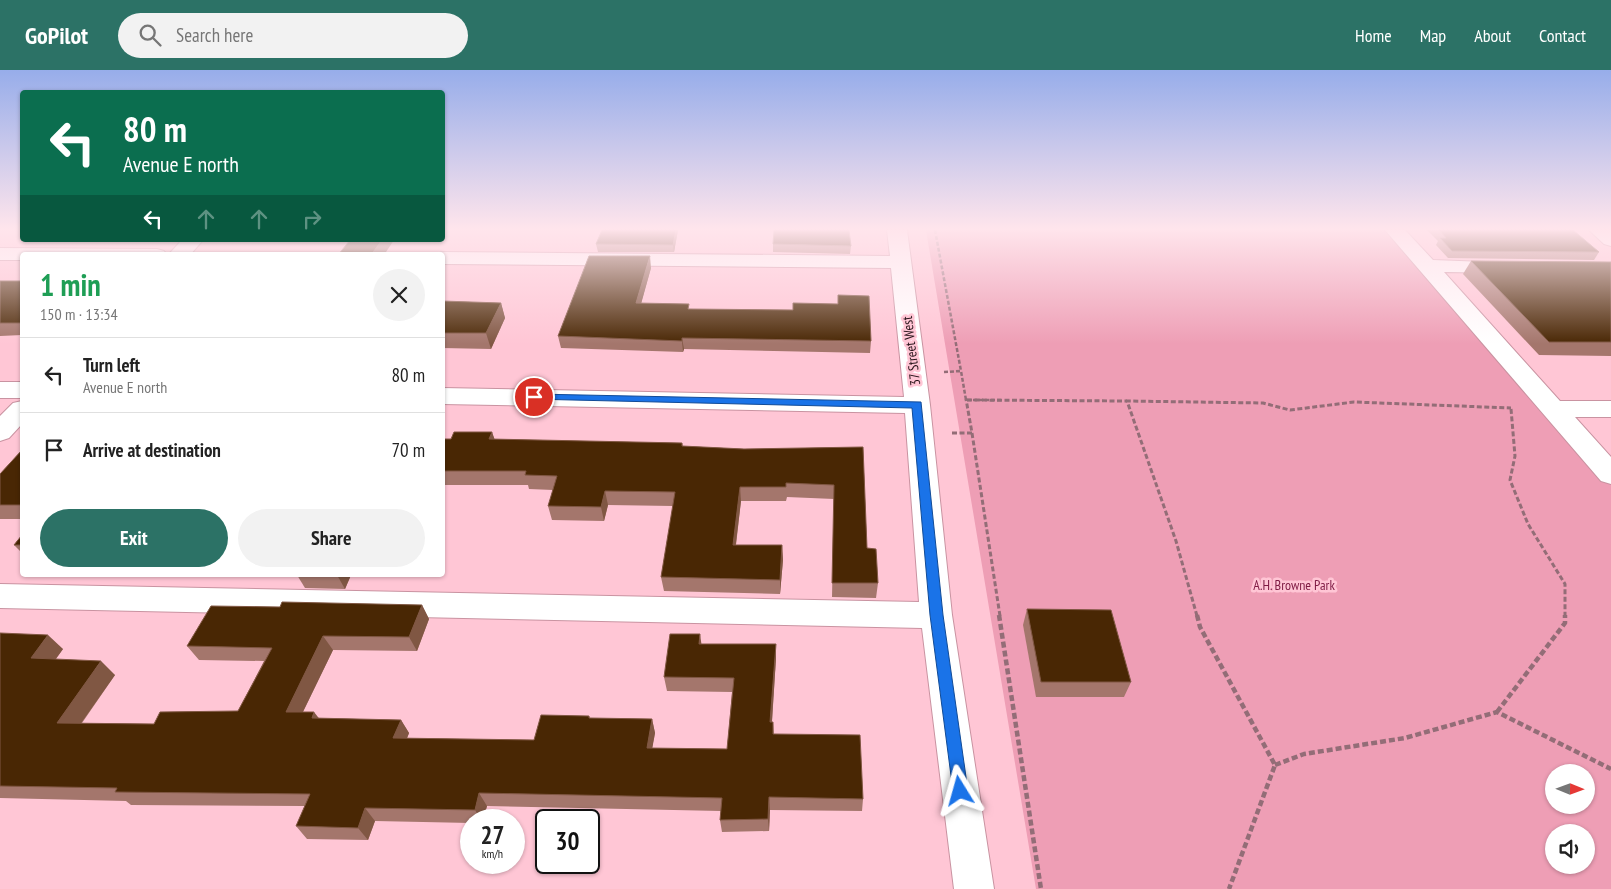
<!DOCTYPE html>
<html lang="en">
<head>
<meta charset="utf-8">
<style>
  body { margin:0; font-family:"PT Sans Narrow",sans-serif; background:#f2f2f2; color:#222; height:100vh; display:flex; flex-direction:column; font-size:19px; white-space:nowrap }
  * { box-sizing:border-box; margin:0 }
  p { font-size:16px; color:#767676 }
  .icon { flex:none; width:28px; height:28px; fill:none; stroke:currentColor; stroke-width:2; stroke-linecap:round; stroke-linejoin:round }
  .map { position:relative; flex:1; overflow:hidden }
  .sheet { position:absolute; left:20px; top:182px; width:425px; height:325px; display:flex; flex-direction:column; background:#fff; border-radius:5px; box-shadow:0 1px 4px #0004 }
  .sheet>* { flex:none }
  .guide { position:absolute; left:20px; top:20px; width:425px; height:152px; border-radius:5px; box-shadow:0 1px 4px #0004; background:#0b6e4f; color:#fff; overflow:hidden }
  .needle { width:32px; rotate:91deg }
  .controls { position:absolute; left:1545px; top:694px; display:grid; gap:10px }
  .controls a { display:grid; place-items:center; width:50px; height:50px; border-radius:50%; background:#fff; box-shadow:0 1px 4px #0004; font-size:25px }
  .speed { position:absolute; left:460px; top:739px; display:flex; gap:10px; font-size:25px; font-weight:700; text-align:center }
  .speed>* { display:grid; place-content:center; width:65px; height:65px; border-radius:50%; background:#fff; box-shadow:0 1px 4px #0004; line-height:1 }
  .speed small { font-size:12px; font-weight:400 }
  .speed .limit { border:2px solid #111; border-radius:8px; background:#fff; color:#111 }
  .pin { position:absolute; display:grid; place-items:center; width:42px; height:42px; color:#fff; margin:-21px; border:2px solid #fff; border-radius:50%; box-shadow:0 1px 5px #0007 }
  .me { position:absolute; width:55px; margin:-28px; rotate:352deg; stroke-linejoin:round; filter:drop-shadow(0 0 4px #0008) }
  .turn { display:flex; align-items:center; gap:18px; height:105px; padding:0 20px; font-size:22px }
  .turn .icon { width:65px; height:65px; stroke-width:2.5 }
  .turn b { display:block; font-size:35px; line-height:42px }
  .lanes { display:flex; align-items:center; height:48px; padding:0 20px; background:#0003; justify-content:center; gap:25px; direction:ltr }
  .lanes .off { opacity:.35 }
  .round { display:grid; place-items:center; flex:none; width:52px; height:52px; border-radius:26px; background:#f2f2f2 }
  .head { display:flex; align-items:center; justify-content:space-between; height:85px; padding:0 20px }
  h1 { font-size:30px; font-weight:700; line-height:38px; color:#1e9e55 }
  .primary-button { display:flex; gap:10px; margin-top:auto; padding:10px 20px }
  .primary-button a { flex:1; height:58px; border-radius:30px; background:#2c7266; color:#fff; font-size:20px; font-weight:700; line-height:58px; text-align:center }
  .primary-button a+a { background:#f2f2f2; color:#222 }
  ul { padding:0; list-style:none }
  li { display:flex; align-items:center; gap:15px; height:75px; padding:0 20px; border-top:1px solid #e0e0e0 }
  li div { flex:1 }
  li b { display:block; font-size:19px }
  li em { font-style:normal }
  header { display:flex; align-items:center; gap:30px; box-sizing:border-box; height:70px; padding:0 25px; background:#2c7266; color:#fff }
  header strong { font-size:24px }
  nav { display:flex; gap:28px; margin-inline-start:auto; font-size:18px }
  .search { width:350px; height:45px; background:#f2f2f2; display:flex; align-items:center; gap:12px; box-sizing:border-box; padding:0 18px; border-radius:28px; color:#767676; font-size:19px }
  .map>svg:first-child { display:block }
</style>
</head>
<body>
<header>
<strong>GoPilot</strong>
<div class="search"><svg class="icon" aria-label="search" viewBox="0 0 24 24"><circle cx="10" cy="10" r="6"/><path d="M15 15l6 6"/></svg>Search here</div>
<nav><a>Home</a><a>Map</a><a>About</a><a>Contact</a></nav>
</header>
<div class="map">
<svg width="1611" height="819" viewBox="0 0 1611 819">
  <rect width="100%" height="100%" fill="#ffc6d5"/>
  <path fill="#ee9eb5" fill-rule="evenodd" d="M926,160H1386L1611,413V819H1036ZM1554,702H1586V735H1554ZM1554,762H1586V795H1554Z"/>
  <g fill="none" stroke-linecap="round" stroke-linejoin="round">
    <defs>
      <g id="minor">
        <path d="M887,160H907L930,335L952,545L994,819H954L922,558L0,538V514L919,532L905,343L442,334V318L904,327L891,198L442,194V185H434L442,182L890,186Z"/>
        <path d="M1385,160H1405L1433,190L1512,193L1515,197L1512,201L1505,203L1444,202L1560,331H1611V347H1575L1611,387V414L1601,411Z"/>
        <path d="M1589,160H1611V176L1604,174Z"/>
        <path d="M182,170H203L190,185H168Z"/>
        <path d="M0,178L157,179L164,181L167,185H22V190H0Z"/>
        <rect x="0" y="312" width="22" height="16"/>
        <path d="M22,331V354L9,368L0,371V346L13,333Z"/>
      </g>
    </defs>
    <use href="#minor" stroke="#c993a1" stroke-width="2"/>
    <g stroke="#936d77" stroke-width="2.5" stroke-dasharray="4 2" stroke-linecap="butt">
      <path d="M935,160L961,301"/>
      <path d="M944,302L961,301L966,330"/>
      <path d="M967,330H1002"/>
    </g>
    <g stroke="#936d77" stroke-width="3" stroke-dasharray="5 2.5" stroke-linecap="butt">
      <path d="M967,330L1127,331"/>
      <path d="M1511,339L1515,386L1510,410L1528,454L1565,514V546"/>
      <path d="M952,363H972L966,329"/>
      <path d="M972,363L1000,546"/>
      <path d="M1197,546L1176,471L1127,331L1263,333L1290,340L1354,332L1511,338"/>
    </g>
    <g stroke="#936d77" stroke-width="4.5" stroke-dasharray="6 3" stroke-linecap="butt">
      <path d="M999,545L1041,819"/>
      <path d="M1197,545L1200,557L1275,695L1229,819"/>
      <path d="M1497,642L1565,553V545"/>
      <path d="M1275,695L1304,684L1405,668L1497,642L1611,699"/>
    </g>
    <use href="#minor" fill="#fff" fill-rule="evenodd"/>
  </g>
  <g fill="#a4766c">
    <path d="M602,160H678L674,182H598L596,174Z"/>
    <path d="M1427,160H1573L1599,182L1594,190L1448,188L1436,175L1438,171Z"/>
    <path d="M773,174L851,176L850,184L773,182Z"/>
    <path d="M1471,191L1611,192V286L1539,285L1463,204Z"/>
    <path d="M651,198L641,233L689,239L793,240L838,234V225L871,271L870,283L684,279L683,282L561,278L558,266Z"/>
    <path d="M0,211H22V265L0,266Z"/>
    <path d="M442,231L501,233L505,248L491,279L442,278Z"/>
    <path d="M492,362L494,369L682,373L683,376L744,379L863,377L867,478L878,513L876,528L832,527L834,429L787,427L786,431H741L736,475H782L783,490L780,524L664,521L661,507L673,436L608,435L604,451L552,450L548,436L553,420L529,419L528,415H442V369H451Z"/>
    <path d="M22,380V449H0V404Z"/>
    <path d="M22,465V483L14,475Z"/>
    <path d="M297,505H351L345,519L305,518Z"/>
    <path d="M422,535L429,549L417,581L333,580L303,642L319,648L401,650L409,663L407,668L534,670L589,646L590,648L652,649L655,663L652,678L727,679L732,622L667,621L664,607L702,574L776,588L772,652H773L774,664L863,729L862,741L770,740L769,761L722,762L720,750L721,741L487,736L483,750H471V753L375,751L368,770L307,769L296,756L305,736L131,735L126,731L0,728V563L63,579L56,589L115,605L82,653L154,654L238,641L264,591L199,590L187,576L280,537Z"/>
    <path d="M1027,539L1131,612L1124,627H1036L1023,555Z"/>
  </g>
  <g fill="#805743">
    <path d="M676,160H678L674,182L673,175Z"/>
    <path d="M382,170H394L384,185H371Z"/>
    <path d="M650,186L651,198L638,245L636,233Z"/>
    <path d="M501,233L505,248L491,279L486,263Z"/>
    <path d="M682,268L684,279L683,282L682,271Z"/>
    <path d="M492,362L497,376L489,369Z"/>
    <path d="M740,417L741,431L734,489L733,475Z"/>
    <path d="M605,421L608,435L604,451L601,437Z"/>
    <path d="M782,475L783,490L780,524V510Z"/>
    <path d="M337,505H351L345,519Z"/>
    <path d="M422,535L429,549L417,581L409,567Z"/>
    <path d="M700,564L702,578L699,574Z"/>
    <path d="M48,565L63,579L46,602L31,588Z"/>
    <path d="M323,566L333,580L296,656L286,642Z"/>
    <path d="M776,574V588L771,665L770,652Z"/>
    <path d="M101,591L115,605L72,666L57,653Z"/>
    <path d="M314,642L325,656L312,648Z"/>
    <path d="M652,649L655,663L650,691L647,678Z"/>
    <path d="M401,650L409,663L402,681L393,668Z"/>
    <path d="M479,723L487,736L483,750H481L475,740Z"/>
    <path d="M769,727L770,740L769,761L768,749Z"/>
    <path d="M365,738L375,751L368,770L358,758Z"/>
  </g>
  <g fill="#492704" stroke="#805743">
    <path d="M602,160H676L673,175L596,174Z"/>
    <path d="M774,160H849L851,176L773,174Z"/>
    <path d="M1439,160H1573L1599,182L1452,181L1440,168H1446Z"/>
    <path d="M350,170H382L371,185H338Z"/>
    <path d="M589,186H650L636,233L689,234L688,239L793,240V233L838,234V225L869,226L871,271L682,268V271L558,266Z"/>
    <path d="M1471,191L1611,192V272H1549Z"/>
    <rect x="0" y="211" width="22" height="42"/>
    <path d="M442,231L501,233L486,263H442Z"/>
    <path d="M454,362H492L489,369L682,373V376L744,379L863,377L867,478L876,479L878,513H832L834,415L786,413V417H740L733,475H782L780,510L661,507L675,422L605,421L601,437L548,436L557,406L525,405L526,401H442V369H451Z"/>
    <path d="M22,380V435H0V404Z"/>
    <path d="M22,465V475H14Z"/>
    <path d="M282,532L422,535L409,567L323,566L286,642H314L312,648L401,650L393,668L534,670L541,645L589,646V648L652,649L647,678L727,679L734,608L664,607L670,564H700L699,574H776L770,652H773V664L860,665L863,729L769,727L768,749L720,750L722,728L479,723L475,740L365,738L358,758L296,756L310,724L115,722L117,718L0,716V563L48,565L31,588L101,591L57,653L154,654L160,642L238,641L272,578L187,576L211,536L280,537Z"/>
    <path d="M1027,539L1111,540L1131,612H1041Z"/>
  </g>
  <linearGradient id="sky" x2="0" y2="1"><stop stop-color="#97adea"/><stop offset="0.58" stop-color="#ffe5ec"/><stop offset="1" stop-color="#ffe5ec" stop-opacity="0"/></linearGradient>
  <rect width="1611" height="274" fill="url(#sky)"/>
  <path fill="#1a73e8" stroke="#114b97" d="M534,324L921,332L943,545L968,721L966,726L960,729L955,726L953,721L930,545L912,338L530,329V325Z"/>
  <g text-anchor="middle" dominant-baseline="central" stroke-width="5" stroke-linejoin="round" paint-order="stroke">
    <g font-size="14" fill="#28141a" stroke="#ffc6d5">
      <text transform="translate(911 281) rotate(-97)">37 Street West</text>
    </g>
    <g font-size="14" fill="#7f1b44" stroke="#ffc6d5">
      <text x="1294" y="515">A.H. Browne Park</text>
    </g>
  </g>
</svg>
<div class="controls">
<a><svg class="needle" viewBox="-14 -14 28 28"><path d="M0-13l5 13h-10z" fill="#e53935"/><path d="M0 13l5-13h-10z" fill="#767676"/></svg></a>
<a><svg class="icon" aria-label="sound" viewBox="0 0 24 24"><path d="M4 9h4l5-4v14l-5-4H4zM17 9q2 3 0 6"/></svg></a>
</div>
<div class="speed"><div>27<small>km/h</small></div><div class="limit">30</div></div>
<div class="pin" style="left:534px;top:327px;background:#d93025"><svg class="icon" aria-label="arrive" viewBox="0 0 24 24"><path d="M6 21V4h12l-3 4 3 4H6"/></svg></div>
<svg class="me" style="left:960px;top:721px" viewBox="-20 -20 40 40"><path d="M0-17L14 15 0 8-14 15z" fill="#1a73e8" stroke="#fff" stroke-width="4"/></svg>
<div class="guide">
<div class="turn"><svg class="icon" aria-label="left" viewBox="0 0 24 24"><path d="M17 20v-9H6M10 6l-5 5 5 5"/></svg><div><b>80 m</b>Avenue E north</div></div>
<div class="lanes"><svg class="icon" aria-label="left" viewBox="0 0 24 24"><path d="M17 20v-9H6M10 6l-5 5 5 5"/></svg><svg class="icon off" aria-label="ahead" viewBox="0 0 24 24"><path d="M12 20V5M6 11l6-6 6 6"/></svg><svg class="icon off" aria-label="ahead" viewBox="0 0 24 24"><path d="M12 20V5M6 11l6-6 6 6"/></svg><svg class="icon off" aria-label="right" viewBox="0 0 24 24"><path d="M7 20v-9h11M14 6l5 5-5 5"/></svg></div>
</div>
<section class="sheet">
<div class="head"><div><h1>1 min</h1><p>150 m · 13:34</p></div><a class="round"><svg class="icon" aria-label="close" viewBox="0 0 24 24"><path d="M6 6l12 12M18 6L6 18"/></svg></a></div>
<ul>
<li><svg class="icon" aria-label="left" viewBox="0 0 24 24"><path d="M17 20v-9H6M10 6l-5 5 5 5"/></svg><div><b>Turn left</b><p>Avenue E north</p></div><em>80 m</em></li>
<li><svg class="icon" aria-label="arrive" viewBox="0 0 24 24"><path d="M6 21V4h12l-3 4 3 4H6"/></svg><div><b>Arrive at destination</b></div><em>70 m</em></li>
</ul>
<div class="primary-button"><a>Exit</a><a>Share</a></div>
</section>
</div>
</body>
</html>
